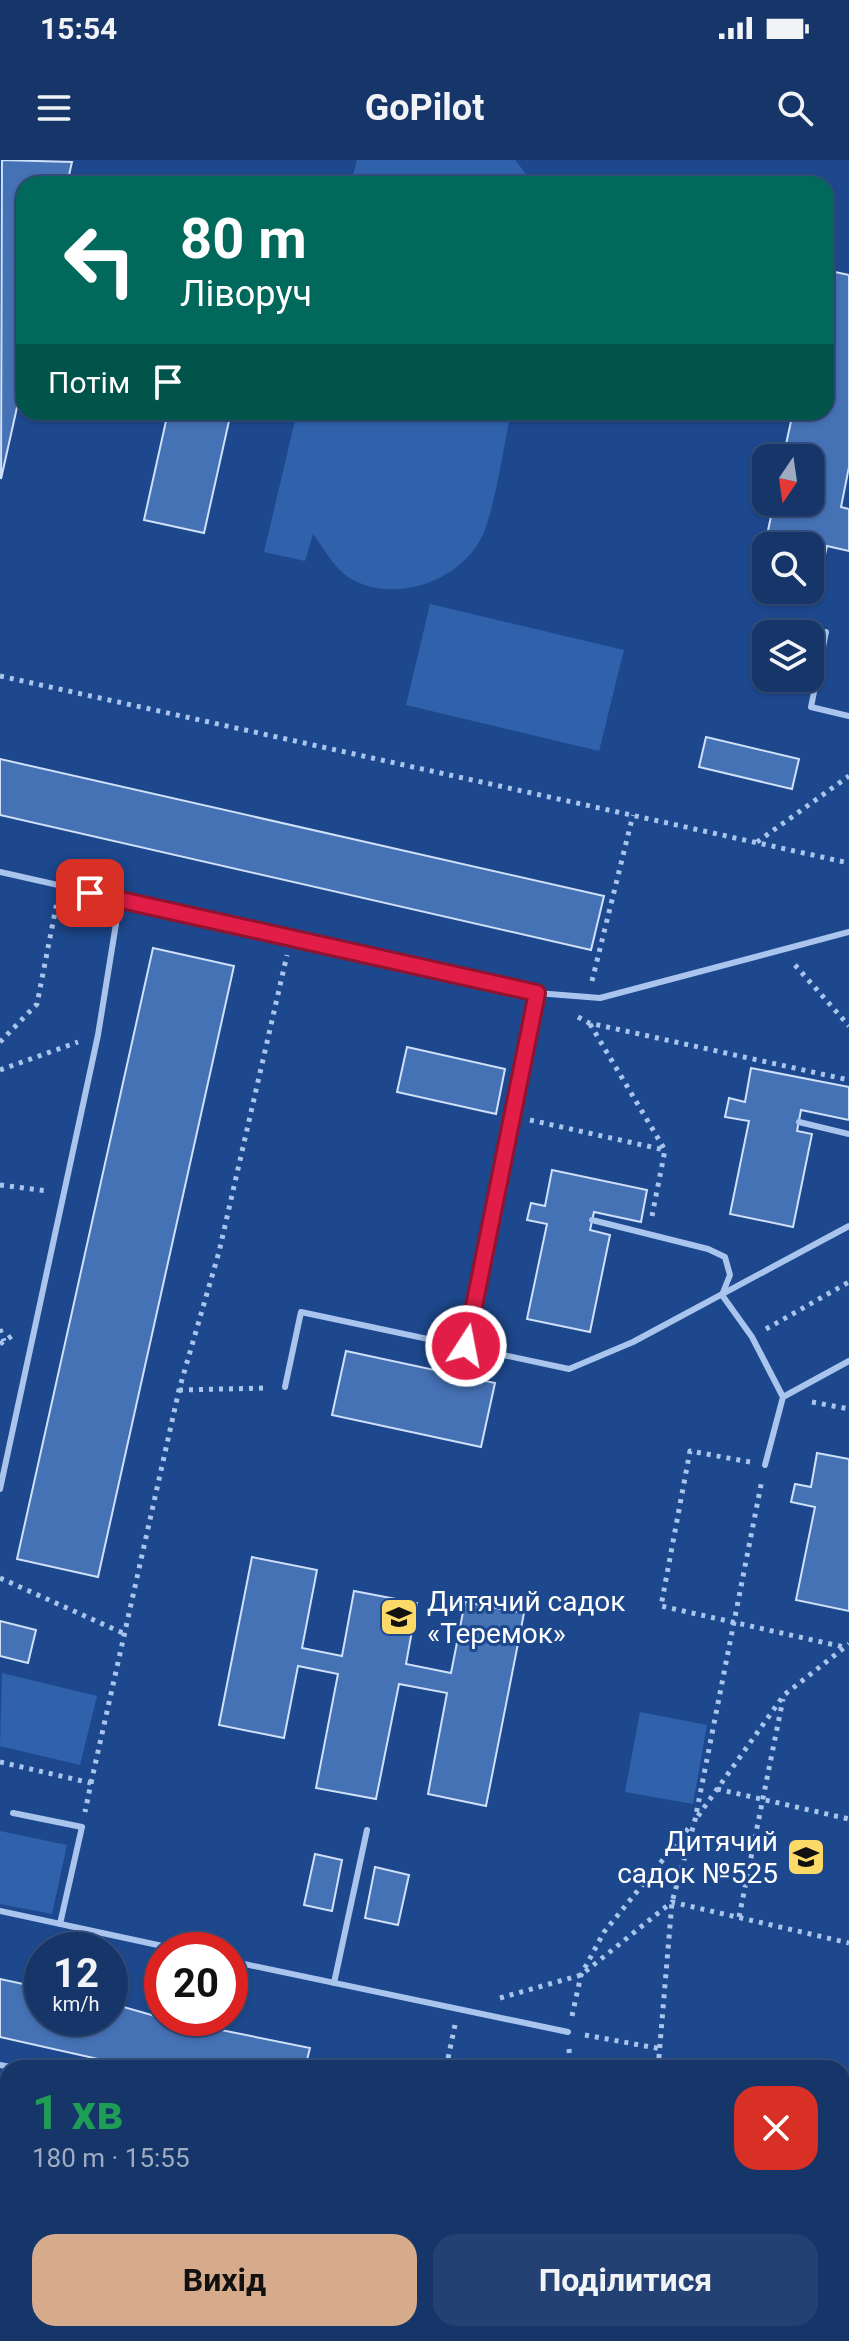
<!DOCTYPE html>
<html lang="uk">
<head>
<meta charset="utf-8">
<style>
  body { margin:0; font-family:Roboto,sans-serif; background:#234172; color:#f1f3f6; height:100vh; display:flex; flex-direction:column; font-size:30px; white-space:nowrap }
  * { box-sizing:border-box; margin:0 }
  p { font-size:26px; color:#9eabc1 }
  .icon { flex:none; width:44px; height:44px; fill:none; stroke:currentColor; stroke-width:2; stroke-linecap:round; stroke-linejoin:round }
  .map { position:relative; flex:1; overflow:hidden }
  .drawer { position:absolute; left:0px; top:1900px; width:850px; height:282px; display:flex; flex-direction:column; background:#16366a; border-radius:24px 24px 0 0; box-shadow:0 2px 6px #0004,0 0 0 2px #35507e }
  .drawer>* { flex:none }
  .guide { position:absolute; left:16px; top:16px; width:818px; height:244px; border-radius:24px; box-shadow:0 2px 6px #0004,0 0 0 2px #35507e; background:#00695c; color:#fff; overflow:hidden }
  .needle { width:52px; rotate:193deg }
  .buttons { position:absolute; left:752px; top:284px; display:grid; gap:16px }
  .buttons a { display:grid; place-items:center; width:72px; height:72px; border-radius:16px; background:#16366a; box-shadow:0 2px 6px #0004,0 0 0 2px #35507e; font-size:40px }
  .speed { position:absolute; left:24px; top:1772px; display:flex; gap:16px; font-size:40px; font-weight:700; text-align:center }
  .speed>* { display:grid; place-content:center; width:104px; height:104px; border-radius:50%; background:#16366a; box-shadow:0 2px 6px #0004,0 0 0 2px #35507e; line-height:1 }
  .speed small { font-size:20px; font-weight:400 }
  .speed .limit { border:12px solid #d22; background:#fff; color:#111 }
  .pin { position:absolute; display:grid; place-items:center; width:68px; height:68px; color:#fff; margin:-34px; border-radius:16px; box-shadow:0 4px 12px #0006 }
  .me { position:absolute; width:88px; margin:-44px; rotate:11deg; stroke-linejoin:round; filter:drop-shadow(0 0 6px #0008) }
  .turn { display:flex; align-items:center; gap:28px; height:168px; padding:0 32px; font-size:36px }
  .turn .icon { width:104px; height:104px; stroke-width:2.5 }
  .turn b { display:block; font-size:56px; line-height:68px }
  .then { display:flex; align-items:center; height:76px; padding:0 32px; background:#0003; gap:16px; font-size:30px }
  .round { display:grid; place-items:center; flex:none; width:84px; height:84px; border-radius:24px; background:#234172 }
  .overview { display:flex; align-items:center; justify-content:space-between; height:136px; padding:0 32px }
  h1 { font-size:48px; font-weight:700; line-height:60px; color:#1e9e55 }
  .button { display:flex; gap:16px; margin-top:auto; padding:16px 32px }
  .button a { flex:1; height:92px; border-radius:24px; background:#d6ab8b; color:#111; font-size:32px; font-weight:700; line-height:92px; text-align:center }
  .button a+a { background:#234172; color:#f1f3f6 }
  .status { display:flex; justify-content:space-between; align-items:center; height:56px; padding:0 40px; background:#16366a; direction:ltr }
  .status svg { height:22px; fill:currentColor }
  header { display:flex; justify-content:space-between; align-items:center; height:104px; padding:0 32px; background:#16366a; font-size:36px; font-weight:700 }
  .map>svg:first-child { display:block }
</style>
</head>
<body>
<div class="status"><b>15:54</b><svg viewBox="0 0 49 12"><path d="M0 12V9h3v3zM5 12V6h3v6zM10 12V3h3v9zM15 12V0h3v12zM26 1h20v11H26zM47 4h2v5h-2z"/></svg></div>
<header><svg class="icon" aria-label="menu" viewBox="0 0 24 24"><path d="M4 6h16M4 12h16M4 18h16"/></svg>GoPilot<svg class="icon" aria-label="search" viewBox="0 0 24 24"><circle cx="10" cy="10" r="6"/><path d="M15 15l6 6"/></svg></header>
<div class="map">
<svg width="849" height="2181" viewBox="0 0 849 2181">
  <rect width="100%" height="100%" fill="#1d488d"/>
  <g fill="#3061ab">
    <path d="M357,0H515L534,24H351Z"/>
    <path d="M297,252H511C503,289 497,337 484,372C465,419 398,444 353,420C335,410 325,390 313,374L305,401L264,392Z"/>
    <path d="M430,444L624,490L599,591L406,545Z"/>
    <path d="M2,1513L97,1536L80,1605L0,1586Z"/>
    <path d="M640,1552L707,1565L693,1644L625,1632Z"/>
    <path d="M0,1671L67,1685L52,1754L0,1744Z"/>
    <path d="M42,2174H172L170,2181H40Z"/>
  </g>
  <g fill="#4571b5" stroke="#cfe0f9" stroke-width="2">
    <path d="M2,0L72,2L67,24H24V216L1,319Z"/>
    <path d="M826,110L849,115V307L841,347L849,349V391L827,386L817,430L810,429V386H766V420L758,418L774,342H810V298H783L793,252H826Z"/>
    <path d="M168,252H231L204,373L144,360Z"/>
    <path d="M706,577L799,599L792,629L699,607Z"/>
    <path d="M0,599L604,736L591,790L0,655Z"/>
    <path d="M153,788L234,806L98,1417L17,1399Z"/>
    <path d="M407,887L505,909L496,954L397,932Z"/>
    <path d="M751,908L849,927V960L801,950L797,971L812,974L793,1067L730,1054L749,961L725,957L729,938L745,942Z"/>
    <path d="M552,1010L647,1030L641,1062L594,1052L590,1070L610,1075L590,1172L527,1159L547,1064L527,1060L531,1043L545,1046Z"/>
    <path d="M346,1191L495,1223L481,1287L332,1255Z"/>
    <path d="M817,1293L849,1299V1451L796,1440L815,1347L791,1342L795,1324L811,1327Z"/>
    <path d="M252,1397L317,1410L302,1488L342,1496L354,1431L417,1443L406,1504L451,1513L465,1442L524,1453L486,1646L428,1634L447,1533L399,1524L376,1639L316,1628L338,1514L298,1506L284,1578L219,1565Z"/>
    <path d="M0,1461L36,1470L28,1503L0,1496Z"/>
    <path d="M315,1694L342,1700L332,1751L304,1745Z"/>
    <path d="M375,1707L409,1715L398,1765L365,1758Z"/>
    <path d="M0,1819L42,1828V1858H110V1843L162,1858L310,1888L305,1908H138L0,1877Z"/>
    <path d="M842,1938L849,1939V2044L842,2079Z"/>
    <path d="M408,2174H457L455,2181H407Z"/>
  </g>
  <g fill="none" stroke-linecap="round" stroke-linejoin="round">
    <g stroke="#aac5ed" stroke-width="5" stroke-dasharray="4 6" stroke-linecap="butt">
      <path d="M0,516L849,703"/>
      <path d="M757,682L849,616"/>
      <path d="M795,805L849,866"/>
      <path d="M592,821L633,655"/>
      <path d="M578,857L589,863L849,920"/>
      <path d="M590,864L665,990L652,1056"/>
      <path d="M0,882L37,844L57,742"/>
      <path d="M0,910L78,882"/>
      <path d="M530,960L665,990"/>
      <path d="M0,1025L48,1031"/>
      <path d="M0,1169L4,1181"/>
      <path d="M766,1169L849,1122"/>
      <path d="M0,1184L16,1173"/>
      <path d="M179,1230L268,1228"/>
      <path d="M812,1242L849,1249"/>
      <path d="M750,1302L690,1291L661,1446L844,1487"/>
      <path d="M0,1418L125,1474"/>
      <path d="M0,1602L91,1623L85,1652"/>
      <path d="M91,1623L179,1230L219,1092L287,795"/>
      <path d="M717,1629L849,1659"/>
      <path d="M698,1656L784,1535L849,1484"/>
      <path d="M739,1757L783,1539"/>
      <path d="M500,1838L581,1815L672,1742L849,1783"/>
      <path d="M572,1856L581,1815L604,1772L692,1664"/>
      <path d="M585,1875L662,1889"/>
      <path d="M569,1889L570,1908"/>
      <path d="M446,1908L455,1865"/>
      <path d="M658,1908L672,1742L695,1660L762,1320"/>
      <path d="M796,1908H803"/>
      <path d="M842,1916L849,1918"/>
      <path d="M0,1975L8,1977"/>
      <path d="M842,2164L849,2165"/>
      <path d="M568,2174L581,2181"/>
      <path d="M222,2181L223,2174"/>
      <path d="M605,2181L606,2174"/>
    </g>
    <g stroke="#aac5ed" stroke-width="6">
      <path d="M826,472L811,547L849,556"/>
      <path d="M0,712L537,833L600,838L849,772"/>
      <path d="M799,962L849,974"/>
      <path d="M592,1060L708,1089L725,1097L730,1115L722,1135L752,1177L783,1237"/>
      <path d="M466,1186L537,833"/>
      <path d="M285,1227L301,1152L569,1209L633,1182L849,1066"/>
      <path d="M765,1305L783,1237L849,1201"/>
      <path d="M0,1329L98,875L120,739"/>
      <path d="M13,1653L82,1667L60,1764"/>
      <path d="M0,1751L181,1790"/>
      <path d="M230,1801L568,1872"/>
      <path d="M334,1823L367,1670"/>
      <path d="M0,1905L16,1908"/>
    </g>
  </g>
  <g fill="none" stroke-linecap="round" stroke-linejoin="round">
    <defs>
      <path id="route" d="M90,733L537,833L466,1186"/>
    </defs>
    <use href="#route" stroke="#92132f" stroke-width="20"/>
    <use href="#route" stroke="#e11d48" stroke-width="14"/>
  </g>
  <defs>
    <symbol id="school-square" viewBox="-11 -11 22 22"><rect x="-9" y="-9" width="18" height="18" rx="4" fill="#fdda68" stroke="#1d488d"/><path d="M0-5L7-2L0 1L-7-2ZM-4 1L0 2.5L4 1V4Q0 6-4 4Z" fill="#111"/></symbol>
  </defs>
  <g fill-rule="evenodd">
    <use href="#school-square" x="377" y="1435" width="44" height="44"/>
    <use href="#school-square" x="784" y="1675" width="44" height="44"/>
  </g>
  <g text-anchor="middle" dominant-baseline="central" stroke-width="6" stroke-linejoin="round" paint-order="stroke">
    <g font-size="28" fill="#fff" stroke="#1d488d" text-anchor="start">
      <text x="427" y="1441">Дитячий садок<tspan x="427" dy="32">«Теремок»</tspan></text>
      <text x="778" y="1681" text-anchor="end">Дитячий<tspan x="778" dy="32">садок №525</tspan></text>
    </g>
  </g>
</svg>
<div class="buttons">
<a><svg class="needle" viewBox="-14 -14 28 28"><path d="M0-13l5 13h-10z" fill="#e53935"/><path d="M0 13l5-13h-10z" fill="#9eabc1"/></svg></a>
<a><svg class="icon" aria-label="search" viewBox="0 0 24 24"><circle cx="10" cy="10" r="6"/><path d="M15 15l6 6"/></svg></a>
<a><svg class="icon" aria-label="layers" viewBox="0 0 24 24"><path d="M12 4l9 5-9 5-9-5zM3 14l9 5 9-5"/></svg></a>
</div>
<div class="speed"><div>12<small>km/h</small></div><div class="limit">20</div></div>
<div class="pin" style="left:90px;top:733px;background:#d93025"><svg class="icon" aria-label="arrive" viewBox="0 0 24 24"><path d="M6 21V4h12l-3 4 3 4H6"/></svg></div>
<svg class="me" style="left:466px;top:1186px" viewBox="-20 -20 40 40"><circle r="17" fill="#e11d48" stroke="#fff" stroke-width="3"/><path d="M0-11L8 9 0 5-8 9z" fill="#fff"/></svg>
<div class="guide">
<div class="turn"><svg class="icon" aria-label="left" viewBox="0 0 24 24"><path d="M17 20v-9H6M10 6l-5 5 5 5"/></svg><div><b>80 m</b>Ліворуч</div></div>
<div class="then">Потім<svg class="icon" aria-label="arrive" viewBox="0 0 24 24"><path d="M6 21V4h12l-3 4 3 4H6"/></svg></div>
</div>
<section class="drawer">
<div class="overview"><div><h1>1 хв</h1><p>180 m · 15:55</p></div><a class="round" style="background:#d93025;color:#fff"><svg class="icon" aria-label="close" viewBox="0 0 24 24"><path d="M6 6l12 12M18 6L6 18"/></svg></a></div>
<div class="button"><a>Вихід</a><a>Поділитися</a></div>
</section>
</div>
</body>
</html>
